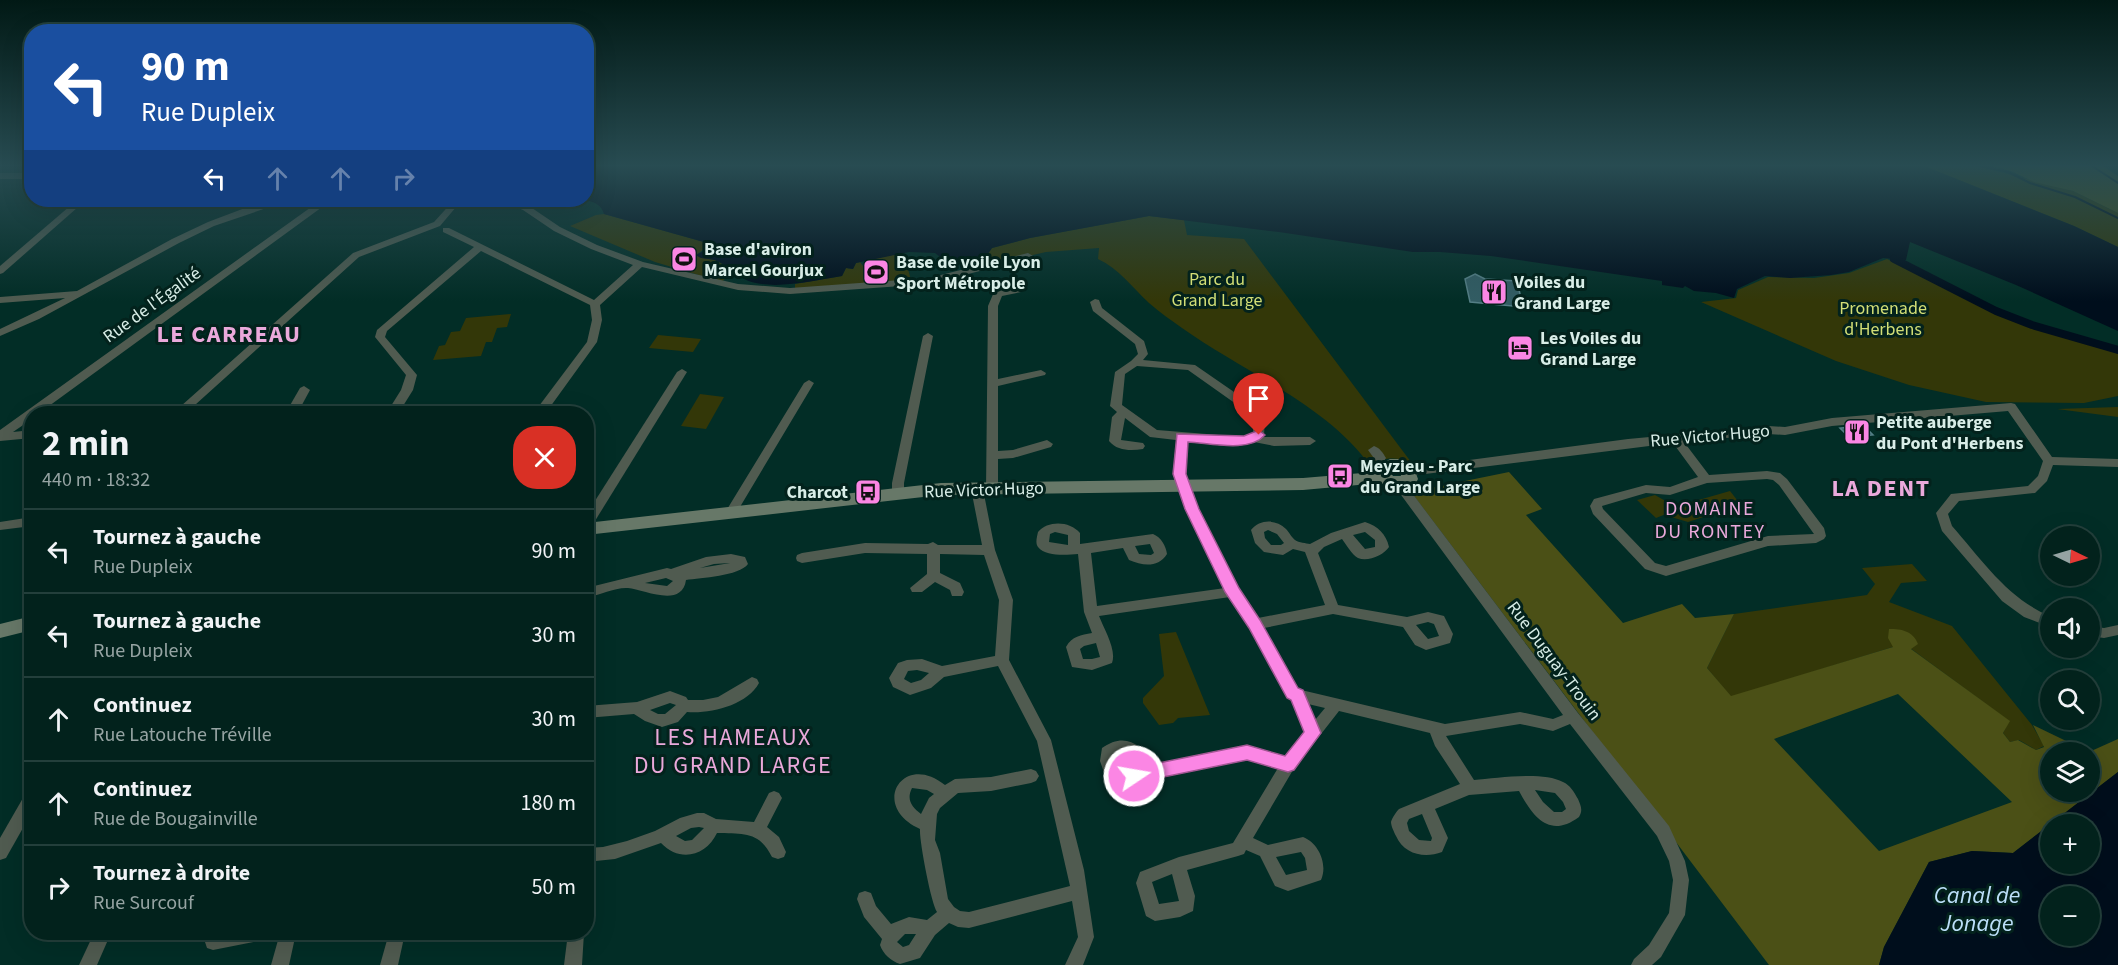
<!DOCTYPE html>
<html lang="fr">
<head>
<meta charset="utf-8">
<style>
  body { margin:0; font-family:"Source Sans 3",sans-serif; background:#0c2a25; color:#f1f3f6; height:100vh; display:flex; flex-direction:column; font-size:22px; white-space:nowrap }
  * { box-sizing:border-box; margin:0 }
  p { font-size:20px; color:#96a4a3 }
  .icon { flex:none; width:33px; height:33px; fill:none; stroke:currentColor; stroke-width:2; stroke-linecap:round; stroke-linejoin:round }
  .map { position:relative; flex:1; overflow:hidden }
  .side { position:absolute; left:24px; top:406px; width:570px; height:534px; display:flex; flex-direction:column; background:#02221c; border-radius:24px; box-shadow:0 6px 24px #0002,0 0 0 2px #233f3b }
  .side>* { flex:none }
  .guide { position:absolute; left:24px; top:24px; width:570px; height:183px; border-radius:24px; box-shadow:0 6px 24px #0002,0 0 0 2px #233f3b; background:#1a4fa0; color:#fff; overflow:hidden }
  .needle { width:39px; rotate:95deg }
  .tools { position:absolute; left:2040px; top:526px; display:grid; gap:12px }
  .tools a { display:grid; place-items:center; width:60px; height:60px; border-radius:50%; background:#02221c; box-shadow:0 6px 24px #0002,0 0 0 2px #233f3b; font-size:30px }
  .pin { position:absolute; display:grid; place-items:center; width:51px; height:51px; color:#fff; margin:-62px -26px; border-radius:50% 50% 50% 0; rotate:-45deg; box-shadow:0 0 6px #0007 }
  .pin .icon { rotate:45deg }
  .me { position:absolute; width:66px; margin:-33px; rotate:78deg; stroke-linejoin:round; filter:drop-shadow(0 0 4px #0008) }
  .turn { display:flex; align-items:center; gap:21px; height:126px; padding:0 18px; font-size:27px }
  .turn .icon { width:78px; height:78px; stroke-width:2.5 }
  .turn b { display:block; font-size:42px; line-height:51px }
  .lanes { display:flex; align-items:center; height:57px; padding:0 18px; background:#0003; justify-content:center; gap:30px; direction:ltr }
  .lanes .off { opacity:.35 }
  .round { display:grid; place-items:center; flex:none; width:63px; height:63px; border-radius:24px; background:#0c2a25 }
  .overview { display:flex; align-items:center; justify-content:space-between; height:102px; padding:0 18px }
  h1 { font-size:36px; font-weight:700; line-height:45px }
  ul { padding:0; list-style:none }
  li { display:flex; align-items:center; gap:18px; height:84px; padding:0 18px; border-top:2px solid #233f3b }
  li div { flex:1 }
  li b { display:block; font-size:22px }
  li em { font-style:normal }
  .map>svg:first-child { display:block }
</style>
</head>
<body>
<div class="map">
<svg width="2118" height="965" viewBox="0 0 2118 965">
  <rect width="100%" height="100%" fill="#022d26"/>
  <g fill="#333708">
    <path d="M1924,166H1977L2073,191L2118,213V247L2074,226Z"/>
    <path d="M604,214L711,244L696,255L715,260L733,270L722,282L655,262L570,226L596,215Z"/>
    <path d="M1149,216L1184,220L1187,235L1244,239L1411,462C1398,458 1381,455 1372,468C1327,404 1245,373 1182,328C1171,320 1159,312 1149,303C1132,287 1119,269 1098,259L1099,248L1046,252L998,263L987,255L992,248L1030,238Z"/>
    <path d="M900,253L901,258H905L911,280L795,289V284L842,276L846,268L853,269L856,263L860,262L863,266L867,265L865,261Z"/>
    <path d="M1887,259L1994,313L2033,327L2118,351V396L2084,403L1986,402L1909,385L1836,361L1701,302L1736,298L1738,290L1768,277L1814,278L1849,273Z"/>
    <path d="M511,314L507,327L497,328L492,342H486L481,356L433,360L439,346L445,345L451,332L460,331L466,318Z"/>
    <path d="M658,335L701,339L693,352L649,348Z"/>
    <path d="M700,394L724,397L706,429L681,426Z"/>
    <path d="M2118,407V417L2057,409Z"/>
    <path d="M1730,491L1741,505L1688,522L1671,517L1674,507Z"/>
    <path d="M1655,495L1669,503L1666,514L1656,518L1637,500Z"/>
    <path d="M1912,564L1927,581L1901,583L1889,602L1952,626L2032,725L2044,746L2036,750L2019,740L2010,742L2003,733L2009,721L1910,648L1893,647L1731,697L1707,668L1734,614L1867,595L1875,584L1862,568Z"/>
    <path d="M1176,632L1210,715L1178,718L1173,723L1159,725L1143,703V698L1164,676L1159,634Z"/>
  </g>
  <g fill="#4b5016" fill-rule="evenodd">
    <path d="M1992,166H2103L2118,176V213L2073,191L2034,182L2011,171Z"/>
    <path d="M1509,472L1542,509L1526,515L1623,623L1682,604L1695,618L1734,614L1707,668L1731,696L1893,647L1888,638L1889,629C1902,629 1913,631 1918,644L1911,649L2010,721L2003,733L2010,742L2018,740L2036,750L2044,747L2033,725L2089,752L2118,739V772L2013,853L1972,851L1929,862L1884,947L1879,965H1769L1411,492ZM1898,694L2012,802L1879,851L1774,739ZM2050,753H2090V792H2050Z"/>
  </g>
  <g fill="#000e1c" fill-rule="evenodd">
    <path d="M587,166H1924L2074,226L2118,247V331L2016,285L1910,242L1906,260L1883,258L1849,272L1831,275L1790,278L1765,276L1737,289L1734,298L1716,293L1694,291L1685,286L1683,288L1662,285V281L1491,256L1440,252H1413L1279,232L1149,216L1030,238L992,248L987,255L989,259L951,265L935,253L909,252L856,263L853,269L846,268L842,276C815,280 770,292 744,279C735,274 727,265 717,261C710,258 701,260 696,255L704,251L711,244L604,214C601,204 595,203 586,200Z"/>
    <path d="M2118,772V965H1879L1884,947L1929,862L1972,851L2013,853ZM2050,825H2090V864H2050ZM2050,897H2090V936H2050Z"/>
  </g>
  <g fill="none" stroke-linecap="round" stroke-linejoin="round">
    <g stroke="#000e1c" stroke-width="2">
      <path d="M1980,166L2008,172L2030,183L2075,197L2118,218"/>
      <path d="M2092,166L2118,183"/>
    </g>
    <path stroke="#000e1c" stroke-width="8" d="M1894,259L1996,311L2032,325L2118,350"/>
  </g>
  <g fill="#325c63" stroke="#547e85" stroke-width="1.5">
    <path d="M1475,274L1485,279L1517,281L1523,307L1470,302L1465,279Z"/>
    <path d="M1864,426L1873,435L1849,437L1840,428Z"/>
  </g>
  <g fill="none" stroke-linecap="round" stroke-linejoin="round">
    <g fill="#505b50" fill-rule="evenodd">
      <rect x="0" y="173" width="32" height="6"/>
      <path d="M77,200H86L3,273L0,274V266Z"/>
      <path d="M278,200H290L214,226L179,243L39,319L0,336V329L65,298L0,303V297L77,291L172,239L208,222L245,208Z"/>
      <path d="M321,200H327L329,202L38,414H32V419L13,432L32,430V438L0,441V430Z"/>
      <path d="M454,200H462L440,226L359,257L185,414H172L353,253L434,222Z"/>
      <path d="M501,200H512L529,206L560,227L597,245L643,262L738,284L790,288L929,278L1028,253L1033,256L1031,258L929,284L790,294L738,290L642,267L600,305L602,320L597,342L545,414H533L587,342L592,320L590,305L481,251L387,331L385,337L417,375L413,390L398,414H386L401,390L406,375L375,337L377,330L474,247L443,232V228H449L594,300L633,265L591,249L554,231L523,210Z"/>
      <path d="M1017,287L1021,288V292L1002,296L998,306V379L1041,370L1046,373L1045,375L998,386V451L1013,450L1047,440L1053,444L1051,447L1013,458L998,459V489L992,493L986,489L988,306L994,292Z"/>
      <path d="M1095,299L1099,300L1102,308L1144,341L1148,354L1143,360L1195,365L1263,412L1265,415L1264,437H1310L1316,441L1310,445L1274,446L1254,442L1245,445L1187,441L1185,474L1198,509L1238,589L1258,618L1325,605L1305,552L1293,549L1283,555L1264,552L1255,543L1251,530C1260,519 1276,519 1286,529C1289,532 1292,538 1295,540C1299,543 1306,543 1310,544L1331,533L1365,522C1378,526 1386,534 1389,547C1384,555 1368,562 1358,558C1352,555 1346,544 1342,539L1324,547L1318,553L1338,605L1407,617L1428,612L1444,616L1453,634L1450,643L1426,650L1415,645L1403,627L1333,614L1264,628L1297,689L1445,724L1520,712L1553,719L1563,715L1393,484L1395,481H1403L1578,713L1669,826L1685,861L1689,880L1685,915L1661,957L1652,965H1631L1634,959L1649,945L1669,913L1673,880L1669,861L1657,836L1570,724L1553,731L1520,724L1446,736L1474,780C1497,778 1543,771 1563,782C1570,785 1574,792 1578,799C1581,806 1583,810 1579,817C1549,839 1533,817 1519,791L1469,795L1435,809L1448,838L1442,852C1424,859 1404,854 1396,836C1394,832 1391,826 1391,822C1392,818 1396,812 1399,809L1460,784L1435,746L1430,733L1339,711L1293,770L1253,838L1268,845L1303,837C1319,843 1328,865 1321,880L1288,891L1275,886L1260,856L1246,850L1244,854L1238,856L1187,870L1195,896L1193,911L1180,917L1155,921L1146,916L1136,883L1140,872L1179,857L1233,843L1278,768L1247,758L1120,786L1107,781L1100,761L1102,748C1124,732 1142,743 1153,765L1247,746L1285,758L1305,732L1292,700L1287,698L1250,628L1230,597L1099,616C1104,629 1117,650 1112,663L1092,670L1072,667L1066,647C1072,636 1081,635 1092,633L1084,612L1078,554C1067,555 1046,557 1038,547C1035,543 1037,537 1038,532C1048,520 1070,521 1080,533V544L1153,534C1161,537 1166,546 1167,554C1158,568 1143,566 1129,560L1123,548L1091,553L1097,606L1225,588L1186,509L1173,474L1176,440L1150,437L1125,418L1121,440L1143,443L1145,446L1143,449C1131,451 1117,451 1109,441L1112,417L1117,412L1110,406L1115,372L1131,361L1138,354L1135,344L1093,311L1090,302ZM1137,366L1188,370L1253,416V433L1244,437L1157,430L1122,405L1125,374ZM1268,530L1277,534L1284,543L1281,545H1271L1265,538L1264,532ZM1055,532L1068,535V545L1049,542L1050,534ZM1365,532L1375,540V547L1365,549L1353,535ZM1150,544L1154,553L1151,555L1139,554L1135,546ZM1428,622L1434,624L1439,636L1428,639L1416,625ZM1096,643L1100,657L1092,659H1083L1080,649L1084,646ZM1308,704L1325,708L1315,720ZM1120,752L1127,754L1139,768L1118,772L1114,756ZM1535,790L1555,793L1563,802L1566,809L1562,812H1554L1543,802ZM1422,814L1432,838L1431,841L1419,840L1409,831L1407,823L1409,819ZM1301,852L1305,858L1307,870L1286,875L1276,857ZM1172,874L1179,901L1159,904L1152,882Z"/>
      <path d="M928,333L933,336L904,483V494L898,498L892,494V483L923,336Z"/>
      <path d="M682,369L687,372L590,529L586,530V515L677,372Z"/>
      <path d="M809,380L814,383L734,517H726L724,514L726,511L804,383Z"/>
      <path d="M304,386L310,390L297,414H285L300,388Z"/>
      <path d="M2011,403L2015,404L2052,457L2118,459V467L2053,465L2047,481L2035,493L1959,501L1948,514L1952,526C1982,560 2008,599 2050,616V627L2024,617L2002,601L1942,531L1936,513L1951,494L2028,486L2038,476L2043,461L2008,411L1832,426L1785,435L1768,434L1684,442L1709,475L1767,471L1780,473L1787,479L1824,528L1826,536L1824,539L1816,543L1768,546L1666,576L1645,569L1593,514L1590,506L1594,499L1646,485L1670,487L1698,477L1673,443L1409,476L1403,472L1409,468L1628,439L1768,426L1785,427L1832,418ZM1767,479L1773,480L1779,485L1814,534L1768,536L1666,566L1655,563L1603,509L1602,506L1646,493L1670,495L1707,483Z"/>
      <path d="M1374,446C1380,448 1383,453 1386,458L1384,461H1376L1368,450Z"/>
      <path d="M977,485L983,489L995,550L1013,600L1009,660L1051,740L1084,870L1094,937L1083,965H1065L1078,937L1072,901L969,928L958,927L949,923L935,935L920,958L900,964C891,961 883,954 880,945L882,939L864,917L857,899L859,893L865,891L871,893L876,906L891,924L909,917L927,920L937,912C931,903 919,840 920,829C869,806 903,751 945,785L955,779L991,777L1031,769L1036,771L1039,776L1036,781L1031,783L991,791L958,793L940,808L937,814L935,840L940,853L948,899L954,907L960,911L969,912L1070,886L1037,741L998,666L944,677L931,688L910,695L893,687L889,678L898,663L907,660L922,659L942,666L995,656L999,600L984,555L940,554V573L960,583L964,592L962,596H952L950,590L935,582L922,592H912L910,588L927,574V554L865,553L802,563L797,561L796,558L797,555L802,553L865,543L928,544L933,542L938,545H982L971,489ZM917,670L929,673L921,680L911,683L904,679L908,671ZM912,788L927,790L934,794L929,798L921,814C912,807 906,800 912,788ZM905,934H916L909,945L903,947L897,942Z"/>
      <path d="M32,517V526L0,530V522Z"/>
      <path d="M731,554L745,557L748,564C739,576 701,578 686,580C682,609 643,589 628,588C616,587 599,595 586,598V588L667,568L671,569L706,557ZM730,563L700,568L714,564ZM666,578L673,581L667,586L645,583Z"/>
      <path d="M2118,625V635L2104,638L2090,636V626L2104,628Z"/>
      <path d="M752,677L757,679L759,683C747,705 711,714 687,712L678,722L662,727L645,721L634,714L586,718V706L637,702L670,691L686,697L688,700H703L718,697ZM670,703L676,705L665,714H658L650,710Z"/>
      <path d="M32,789V812L6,858L0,860V838L27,791Z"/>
      <path d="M774,791L779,793L782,798L767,827L779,837L786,852L784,857L778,859L772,857C759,831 744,834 717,833C706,856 680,863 661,843L615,859L586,862V848L603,847L627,841L655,831L680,818L697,813H704L716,819L754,822L769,793ZM699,827L704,828L692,840L685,841L676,836L691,828Z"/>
      <path d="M94,933H111L97,965H79Z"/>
      <path d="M217,933H267L265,939L259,941L213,950L207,948L205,942L207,936Z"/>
      <path d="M280,933H296L289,965H271Z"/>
      <path d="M389,933H405L398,965H380Z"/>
      <path d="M568,933H584L582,965H564Z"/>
    </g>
    <g fill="#677868" fill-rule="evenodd">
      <path d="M1390,459H1399L1413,465L1418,479L1416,483L1399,490L1380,483L1303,490L941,495L586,535V523L941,483L1303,478L1374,472L1376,467ZM1394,471L1400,472L1401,476H1393L1391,473Z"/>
      <path d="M32,616V630L0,638V624Z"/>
    </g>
  </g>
  <linearGradient id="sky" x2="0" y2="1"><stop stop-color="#011915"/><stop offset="0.55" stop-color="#284c52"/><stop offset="1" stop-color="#284c52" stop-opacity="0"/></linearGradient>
  <rect width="2118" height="301" fill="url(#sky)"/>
  <path fill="#fb86e4" stroke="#a35794" stroke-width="1.5" d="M1259,430L1265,435C1249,453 1210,443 1188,442L1186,474L1199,509L1239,588L1260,620L1298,688L1303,690L1321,733L1294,770L1288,772L1247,760L1134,783L1128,781L1126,776L1128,770L1134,768L1247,745L1285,756L1304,732L1291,700L1287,698L1249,628L1225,592L1185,509L1173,474L1177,434L1244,436Z"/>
  <defs>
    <symbol id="stadium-square" viewBox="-11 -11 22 22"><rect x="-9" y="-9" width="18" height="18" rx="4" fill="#fb86e4" stroke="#03221c"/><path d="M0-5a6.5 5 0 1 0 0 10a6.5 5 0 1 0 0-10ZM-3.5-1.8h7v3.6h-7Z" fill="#111"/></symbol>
    <symbol id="restaurant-square" viewBox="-11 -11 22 22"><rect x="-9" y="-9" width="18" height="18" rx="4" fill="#fb86e4" stroke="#03221c"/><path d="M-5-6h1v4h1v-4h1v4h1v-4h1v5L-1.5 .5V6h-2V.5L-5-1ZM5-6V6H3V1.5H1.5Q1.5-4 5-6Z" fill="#111"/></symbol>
    <symbol id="hotel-square" viewBox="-11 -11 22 22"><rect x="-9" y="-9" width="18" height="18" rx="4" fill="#fb86e4" stroke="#03221c"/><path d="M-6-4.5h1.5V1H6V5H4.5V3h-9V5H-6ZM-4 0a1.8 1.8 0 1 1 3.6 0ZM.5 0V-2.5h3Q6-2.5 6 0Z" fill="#111"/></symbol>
    <symbol id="bus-square" viewBox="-11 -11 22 22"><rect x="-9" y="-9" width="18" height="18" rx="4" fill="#fb86e4" stroke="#03221c"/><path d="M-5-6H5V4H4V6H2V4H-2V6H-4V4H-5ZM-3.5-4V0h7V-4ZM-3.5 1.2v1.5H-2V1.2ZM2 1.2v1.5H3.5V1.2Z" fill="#111"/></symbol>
  </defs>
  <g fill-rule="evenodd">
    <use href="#stadium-square" x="669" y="244" width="30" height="30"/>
    <use href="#stadium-square" x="861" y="257" width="30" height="30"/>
    <use href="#restaurant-square" x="1479" y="277" width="30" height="30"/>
    <use href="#hotel-square" x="1505" y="333" width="30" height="30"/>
    <use href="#restaurant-square" x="1842" y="417" width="30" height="30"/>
    <use href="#bus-square" x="1325" y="461" width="30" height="30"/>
    <use href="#bus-square" x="853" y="477" width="30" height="30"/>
  </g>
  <g text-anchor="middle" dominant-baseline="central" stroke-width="6" stroke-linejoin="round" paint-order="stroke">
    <g font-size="18" font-weight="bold" fill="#d8ede7" stroke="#03221c" text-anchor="start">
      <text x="704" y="249">Base d'aviron<tspan x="704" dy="21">Marcel Gourjux</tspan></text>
      <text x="896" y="262">Base de voile Lyon<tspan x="896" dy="21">Sport Métropole</tspan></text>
      <text x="1514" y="282">Voiles du<tspan x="1514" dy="21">Grand Large</tspan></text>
      <text x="1540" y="338">Les Voiles du<tspan x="1540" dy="21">Grand Large</tspan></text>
      <text x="1876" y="422">Petite auberge<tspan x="1876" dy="21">du Pont d'Herbens</tspan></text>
      <text x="1360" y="466">Meyzieu - Parc<tspan x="1360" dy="21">du Grand Large</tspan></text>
      <text x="848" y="492" text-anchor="end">Charcot</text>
    </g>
    <g font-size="18" fill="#d2de76" stroke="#03221c">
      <text x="1217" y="279">Parc du<tspan x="1217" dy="21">Grand Large</tspan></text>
      <text x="1883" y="308">Promenade<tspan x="1883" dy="21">d'Herbens</tspan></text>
    </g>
    <g font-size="18" fill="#d8ede7" stroke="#03221c">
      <text transform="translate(152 305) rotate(-36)">Rue de l'Égalité</text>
      <text transform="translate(1710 436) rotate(-5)">Rue Victor Hugo</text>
      <text transform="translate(984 490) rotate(-2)">Rue Victor Hugo</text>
      <text transform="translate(1554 661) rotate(53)">Rue Duguay-Trouin</text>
    </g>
    <g font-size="20" letter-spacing="1.5" fill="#eaa9db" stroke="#03221c">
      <text x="1710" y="509">DOMAINE<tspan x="1710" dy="23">DU RONTEY</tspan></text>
    </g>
    <g font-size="24" font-weight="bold" letter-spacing="1.5" fill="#eaa9db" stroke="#03221c">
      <text x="229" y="334">LE CARREAU</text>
      <text x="1881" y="488">LA DENT</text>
    </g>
    <g font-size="24" letter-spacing="1.5" fill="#eaa9db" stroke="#03221c">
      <text x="733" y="737">LES HAMEAUX<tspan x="733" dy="28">DU GRAND LARGE</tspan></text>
    </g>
    <g font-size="24" font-style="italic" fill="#bde0fa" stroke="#03221c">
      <text x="1977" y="895">Canal de<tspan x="1977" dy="28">Jonage</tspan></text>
    </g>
  </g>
</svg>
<div class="tools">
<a><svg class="needle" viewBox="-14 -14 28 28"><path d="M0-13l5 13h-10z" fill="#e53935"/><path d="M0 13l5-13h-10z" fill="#96a4a3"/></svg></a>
<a><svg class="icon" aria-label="sound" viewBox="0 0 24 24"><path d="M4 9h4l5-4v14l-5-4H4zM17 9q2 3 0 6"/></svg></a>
<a><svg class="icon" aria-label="search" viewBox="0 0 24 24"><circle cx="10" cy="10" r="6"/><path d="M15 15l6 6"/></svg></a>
<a><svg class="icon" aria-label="layers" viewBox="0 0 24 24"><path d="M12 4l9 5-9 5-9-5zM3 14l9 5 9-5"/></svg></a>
<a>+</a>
<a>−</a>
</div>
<div class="pin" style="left:1259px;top:435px;background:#d93025"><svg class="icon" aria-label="arrive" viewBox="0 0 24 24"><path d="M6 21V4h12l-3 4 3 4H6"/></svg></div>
<svg class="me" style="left:1134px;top:776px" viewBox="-20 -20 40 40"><circle r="17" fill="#fb86e4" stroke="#fff" stroke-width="3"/><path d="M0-11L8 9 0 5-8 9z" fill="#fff"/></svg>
<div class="guide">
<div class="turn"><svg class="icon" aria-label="left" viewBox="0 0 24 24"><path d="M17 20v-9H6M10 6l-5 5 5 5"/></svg><div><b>90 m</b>Rue Dupleix</div></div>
<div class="lanes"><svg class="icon" aria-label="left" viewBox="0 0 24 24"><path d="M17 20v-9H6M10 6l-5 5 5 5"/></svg><svg class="icon off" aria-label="ahead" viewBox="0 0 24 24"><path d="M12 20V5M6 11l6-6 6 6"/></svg><svg class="icon off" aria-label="ahead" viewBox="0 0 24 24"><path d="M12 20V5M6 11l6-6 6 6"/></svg><svg class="icon off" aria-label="right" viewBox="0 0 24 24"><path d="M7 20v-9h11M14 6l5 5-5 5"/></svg></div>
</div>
<section class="side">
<div class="overview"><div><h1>2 min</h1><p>440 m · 18:32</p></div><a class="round" style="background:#d93025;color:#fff"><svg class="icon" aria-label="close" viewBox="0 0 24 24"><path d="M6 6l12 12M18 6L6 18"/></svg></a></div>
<ul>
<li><svg class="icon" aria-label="left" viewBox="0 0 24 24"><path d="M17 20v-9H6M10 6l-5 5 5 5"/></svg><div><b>Tournez à gauche</b><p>Rue Dupleix</p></div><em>90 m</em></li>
<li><svg class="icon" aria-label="left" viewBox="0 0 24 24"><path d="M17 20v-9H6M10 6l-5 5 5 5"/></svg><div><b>Tournez à gauche</b><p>Rue Dupleix</p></div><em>30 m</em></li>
<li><svg class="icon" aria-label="ahead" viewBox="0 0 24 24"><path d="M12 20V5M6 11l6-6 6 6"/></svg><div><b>Continuez</b><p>Rue Latouche Tréville</p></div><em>30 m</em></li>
<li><svg class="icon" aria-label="ahead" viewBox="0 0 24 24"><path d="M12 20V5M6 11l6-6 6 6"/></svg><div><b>Continuez</b><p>Rue de Bougainville</p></div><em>180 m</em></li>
<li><svg class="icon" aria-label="right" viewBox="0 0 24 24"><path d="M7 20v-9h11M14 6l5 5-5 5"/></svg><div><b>Tournez à droite</b><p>Rue Surcouf</p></div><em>50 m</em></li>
</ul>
</section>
</div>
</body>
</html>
